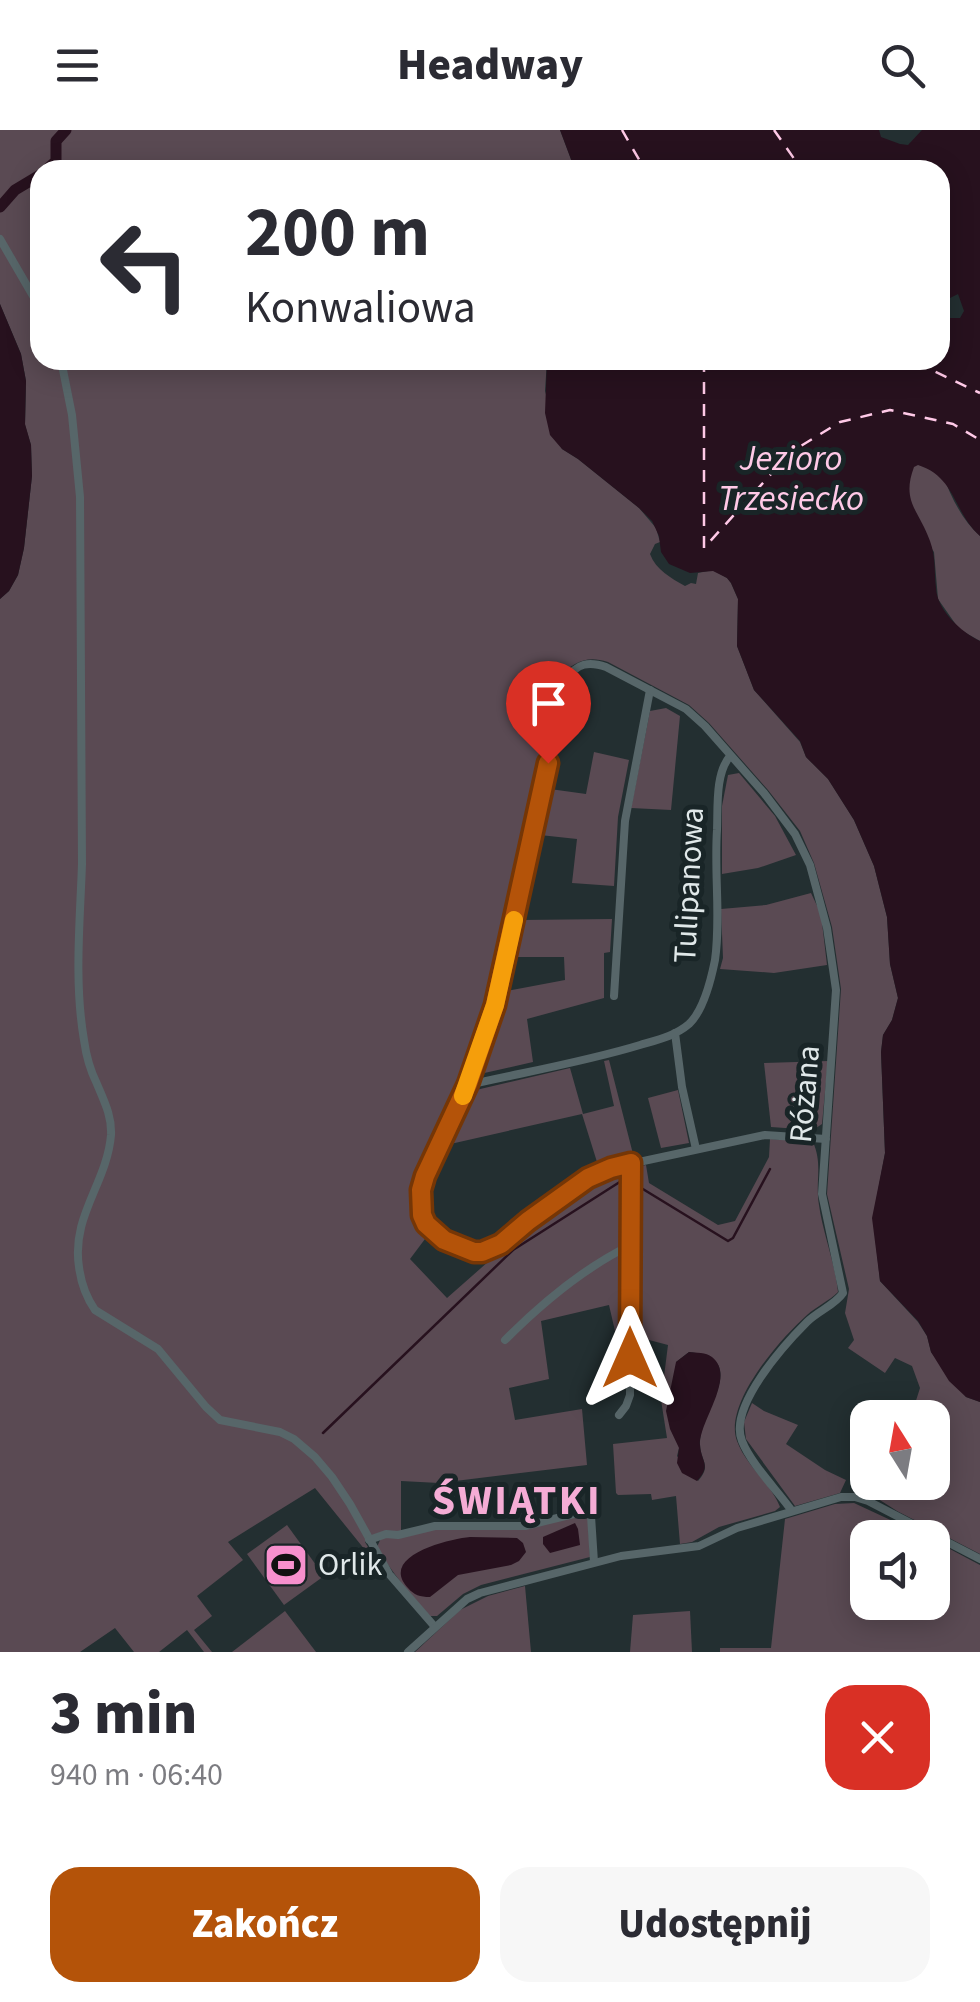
<!DOCTYPE html>
<html lang="pl">
<head>
<meta charset="utf-8">
<style>
  body { margin:0; font-family:"Source Sans 3",sans-serif; background:#f7f7f7; color:#2b2b33; height:100vh; display:flex; flex-direction:column; font-size:38px; white-space:nowrap }
  * { box-sizing:border-box; margin:0 }
  p { font-size:32px; color:#7c7c81 }
  .icon { flex:none; width:55px; height:55px; fill:none; stroke:currentColor; stroke-width:2; stroke-linecap:round; stroke-linejoin:round }
  .map { position:relative; height:1522px; overflow:hidden }
  .drawer { display:flex; flex-direction:column; background:#fff; flex:1 }
  .drawer>* { flex:none }
  .top-card { position:absolute; left:30px; top:30px; width:920px; height:210px; border-radius:30px; box-shadow:0 5px 25px #0003; background:#fff; color:#2b2b33; overflow:hidden }
  .needle { width:65px; rotate:349deg }
  .buttons { position:absolute; left:850px; top:1270px; display:grid; gap:20px }
  .buttons a { display:grid; place-items:center; width:100px; height:100px; border-radius:20px; background:#fff; box-shadow:0 5px 25px #0003; font-size:50px }
  .pin { position:absolute; display:grid; place-items:center; width:85px; height:85px; color:#fff; margin:-102px -42px; border-radius:50% 50% 50% 0; rotate:-45deg; box-shadow:0 0 10px #0007 }
  .pin .icon { rotate:45deg }
  .me { position:absolute; width:110px; margin:-55px; rotate:0deg; stroke-linejoin:round; filter:drop-shadow(0 0 8px #0008) }
  .turn { display:flex; align-items:center; gap:35px; height:210px; padding:0 50px; font-size:45px }
  .turn .icon { width:130px; height:130px; stroke-width:2.5 }
  .turn b { display:block; font-size:70px; line-height:85px }
  .round { display:grid; place-items:center; flex:none; width:105px; height:105px; border-radius:30px; background:#f7f7f7 }
  .overview { display:flex; align-items:center; justify-content:space-between; height:170px; padding:0 50px }
  h1 { font-size:60px; font-weight:800; line-height:75px }
  .cta { display:flex; gap:20px; margin-top:auto; padding:20px 50px }
  .cta a { flex:1; height:115px; border-radius:30px; background:#b45309; color:#fff; font-size:40px; font-weight:800; line-height:115px; text-align:center }
  .cta a+a { background:#f7f7f7; color:#2b2b33 }
  header { display:flex; justify-content:space-between; align-items:center; height:130px; padding:0 50px; background:#fff; font-size:45px; font-weight:800 }
  .map>svg:first-child { display:block }
</style>
</head>
<body>
<header><svg class="icon" aria-label="menu" viewBox="0 0 24 24"><path d="M4 6h16M4 12h16M4 18h16"/></svg>Headway<svg class="icon" aria-label="search" viewBox="0 0 24 24"><circle cx="10" cy="10" r="6"/><path d="M15 15l6 6"/></svg></header>
<div class="map">
<svg width="980" height="1522" viewBox="0 0 980 1522">
  <rect width="100%" height="100%" fill="#232f31"/>
  <g fill="#5a4a53" fill-rule="evenodd">
    <path d="M0,0H560L575,40H40V230H547L545,261L562,319L578,329L639,378L656,398L660,412L655,414L650,424C656,440 671,448 685,456L691,453L696,454L698,443L713,440L727,448L731,453L738,469L737,516L754,560L800,612L806,627L828,649L854,690L874,736L887,787L890,834L898,868L892,890L883,905L881,922L885,1023L873,1088L880,1151L918,1192L927,1206L931,1222L966,1267L980,1272V1424L897,1381L858,1356L857,1351L907,1362L910,1353L932,1352V1288L915,1287L913,1280L920,1258L912,1236L895,1228L885,1243L848,1218L854,1210L845,1183L849,1159L827,1064L841,859L832,797L814,733L800,701L768,660L709,593L689,575L608,532C586,525 575,532 558,547L487,875L459,952L415,1048L411,1070L413,1086L419,1100L425,1109L410,1129L447,1168L531,1094L591,1051L612,1042L646,1035L649,1053L718,1095L735,1091L769,1027L770,1009L813,1012C823,1035 815,1051 819,1075C823,1104 835,1132 838,1162C829,1171 817,1176 807,1185C780,1209 723,1274 737,1311C746,1336 771,1353 780,1377L775,1381L719,1397L692,1412L680,1414L676,1366L652,1370L651,1364L618,1365L616,1363L613,1314L667,1308L661,1270L668,1215L615,1201L609,1175L541,1191L549,1249L509,1258L515,1290L582,1279L587,1335L439,1353L401,1351V1401C386,1402 376,1400 365,1412L382,1441L315,1358L228,1412L243,1430L197,1466L212,1486L194,1500L212,1522H204L187,1500L159,1522H134L115,1498L80,1522H0V469L9,461L18,445L24,418L32,346L31,315L25,295L26,251L21,224L0,174ZM689,1222C754,1228 698,1282 700,1315C701,1332 712,1335 698,1351L677,1326L679,1318L676,1232Z"/>
    <path d="M929,307C942,341 952,381 980,406V511L959,499L938,469L934,422L891,356L902,352Z"/>
    <path d="M666,578L680,586L671,680L631,678L650,581Z"/>
    <path d="M594,622L629,630L618,687L614,756L572,753L577,709L540,705L550,659L586,664Z"/>
    <path d="M739,643L775,686L796,725L758,738L722,744V676L728,645Z"/>
    <path d="M811,763L821,784L827,835L774,843L720,839L723,828L721,779L766,775Z"/>
    <path d="M612,789L610,822L604,823V868L527,889L533,932L480,944L478,939L495,900L506,861L565,850L564,827H513L521,790Z"/>
    <path d="M609,930L633,1024L597,1032L582,984L446,1015L466,967L476,960L570,938L583,984L614,976L604,931Z"/>
    <path d="M828,931L822,994L813,1000L771,997L764,933Z"/>
    <path d="M678,960L689,1013L661,1018L648,968Z"/>
    <path d="M752,1273L764,1281L798,1295L786,1314L825,1340L846,1350L840,1363L795,1376L746,1309L744,1292Z"/>
    <path d="M854,1373L927,1407L868,1408V1472H932L933,1410L980,1435V1522H720V1518H771L785,1389L835,1374Z"/>
    <path d="M584,1384L588,1387L590,1427L481,1455L463,1464L437,1486H430C410,1464 392,1443 377,1417L381,1408L435,1399H484Z"/>
    <path d="M287,1395L324,1446L284,1475L247,1424Z"/>
    <path d="M525,1456L531,1522H415L460,1480L488,1466Z"/>
    <path d="M285,1481L316,1522H232Z"/>
    <path d="M690,1481L692,1522H630L633,1485Z"/>
  </g>
  <g fill="#27111e">
    <path d="M560,0H879L881,7L900,14L908,15L922,0H980V406C953,382 956,347 918,335L914,337C901,372 919,380 930,411C936,427 934,441 936,458C937,480 961,502 980,511V1272L966,1267L949,1251L931,1222L927,1206L918,1191L880,1151L872,1088L885,1023L881,922L883,905L892,890L898,868L890,834L887,787L874,736L854,690L828,649L806,627L800,611L754,560L737,516L738,469L731,453L727,448L713,441L690,443L669,434L661,422L659,406L652,391L639,378L578,329L562,319L550,305L545,283L547,230H940V182H946L950,188H960L964,181L958,164L950,168L949,175L940,177V40H575Z"/>
    <path d="M0,174L21,224L26,251L25,294L31,315L32,346L24,418L18,445L9,461L0,469Z"/>
    <path d="M689,1222C696,1223 706,1222 712,1227C737,1247 699,1291 700,1315C701,1332 712,1335 697,1351L682,1343L677,1333L679,1318L670,1299L666,1281L676,1232Z"/>
    <path d="M575,1393L578,1399L580,1415L550,1423L543,1414V1407Z"/>
    <path d="M470,1407L517,1408L523,1413L526,1422L519,1431L511,1435L458,1445L430,1467C420,1467 414,1465 408,1458C378,1426 449,1409 470,1407Z"/>
  </g>
  <g fill="none" stroke-linecap="round" stroke-linejoin="round">
    <g stroke="#27111e" stroke-width="2.5">
      <path d="M633,1053L728,1111L733,1108L770,1039"/>
      <path d="M323,1303L513,1120L626,1048"/>
    </g>
    <g stroke="#27111e" stroke-width="11">
      <path d="M46,40L56,31V11L66,0"/>
      <path d="M0,77L15,60L40,45"/>
    </g>
    <g stroke="#ffc9e7" stroke-width="2.5" stroke-dasharray="12 10" stroke-linecap="butt">
      <path d="M622,0L645,40"/>
      <path d="M774,0L802,40"/>
      <path d="M704,230V418L791,322L840,292L890,280L953,294L980,310"/>
      <path d="M918,230L921,235L980,263"/>
    </g>
    <g stroke="#576669" stroke-width="8">
      <path d="M0,109L40,178"/>
      <path d="M61,230L72,285L80,367L82,734C80,792 74,852 84,910C86,925 90,940 97,954C104,971 112,986 111,1005C107,1053 71,1086 79,1137C81,1153 86,1167 95,1180L158,1219L206,1277L220,1290L280,1302L294,1309L315,1327L332,1347L350,1374L389,1444L435,1497"/>
      <path d="M614,866L625,691L650,560"/>
      <path d="M675,903L682,957L696,1019"/>
      <path d="M468,955C525,942 584,932 640,915C657,910 675,906 689,894C704,880 711,850 715,830C721,788 714,743 717,700C718,677 715,644 730,626"/>
      <path d="M505,1210C542,1173 583,1138 631,1115"/>
      <path d="M619,1285L626,1276L630,1265L631,1033"/>
      <path d="M792,1381C777,1360 751,1334 742,1311C728,1277 784,1215 807,1192C818,1181 835,1175 843,1163L822,1064L836,860L827,798L810,735L795,704L764,663L705,596L686,579L606,537C589,531 577,533 567,549L495,875L468,955L425,1046L421,1060L422,1085L426,1094L444,1110L473,1122L482,1123L501,1114L528,1091L588,1048L611,1038L765,1005L826,1009"/>
      <path d="M369,1410L386,1404L398,1405L435,1396H525L586,1381L591,1386L594,1432"/>
      <path d="M408,1522L467,1469L480,1463L621,1426L699,1416L737,1398L841,1367H855L868,1371L980,1429"/>
    </g>
  </g>
  <g fill="none" stroke-linecap="round" stroke-linejoin="round">
    <defs>
      <path id="route" d="M548,633L495,875L468,954L425,1046L421,1060L422,1085L426,1094L444,1110L474,1122H482L501,1114L528,1091L588,1048L611,1038L631,1033L630,1228"/>
    </defs>
    <use href="#route" stroke="#753606" stroke-width="25"/>
    <use href="#route" stroke="#b45309" stroke-width="18"/>
    <path stroke="#f59e0b" stroke-width="18" d="M463,966L495,875L514,790"/>
  </g>
  <defs>
    <symbol id="stadium-square" viewBox="-11 -11 22 22"><rect x="-9" y="-9" width="18" height="18" rx="4" fill="#f790cd" stroke="#192527"/><path d="M0-5a6.5 5 0 1 0 0 10a6.5 5 0 1 0 0-10ZM-3.5-1.8h7v3.6h-7Z" fill="#111"/></symbol>
  </defs>
  <g fill-rule="evenodd">
    <use href="#stadium-square" x="261" y="1410" width="50" height="50"/>
  </g>
  <g text-anchor="middle" dominant-baseline="central" stroke-width="10" stroke-linejoin="round" paint-order="stroke">
    <g font-size="32" fill="#e0e8e9" stroke="#192527">
      <text transform="translate(689 755) rotate(-87)">Tulipanowa</text>
      <text transform="translate(805 964) rotate(-85)">Różana</text>
    </g>
    <g font-size="32" fill="#e0e8e9" stroke="#192527" text-anchor="start">
      <text x="318" y="1435">Orlik</text>
    </g>
    <g font-size="35" font-style="italic" fill="#ffc9e7" stroke="#192527">
      <text x="791" y="329">Jezioro<tspan x="791" dy="40">Trzesiecko</tspan></text>
    </g>
    <g font-size="42" font-weight="bold" letter-spacing="2.5" fill="#f5acd5" stroke="#192527">
      <text x="517" y="1371">ŚWIĄTKI</text>
    </g>
  </g>
</svg>
<div class="buttons">
<a><svg class="needle" viewBox="-14 -14 28 28"><path d="M0-13l5 13h-10z" fill="#e53935"/><path d="M0 13l5-13h-10z" fill="#7c7c81"/></svg></a>
<a><svg class="icon" aria-label="sound" viewBox="0 0 24 24"><path d="M4 9h4l5-4v14l-5-4H4zM17 9q2 3 0 6"/></svg></a>
</div>
<div class="pin" style="left:548px;top:633px;background:#d93025"><svg class="icon" aria-label="arrive" viewBox="0 0 24 24"><path d="M6 21V4h12l-3 4 3 4H6"/></svg></div>
<svg class="me" style="left:630px;top:1228px" viewBox="-20 -20 40 40"><path d="M0-17L14 15 0 8-14 15z" fill="#b45309" stroke="#fff" stroke-width="4"/></svg>
<div class="top-card">
<div class="turn"><svg class="icon" aria-label="left" viewBox="0 0 24 24"><path d="M17 20v-9H6M10 6l-5 5 5 5"/></svg><div><b>200 m</b>Konwaliowa</div></div>
</div>
</div>
<section class="drawer">
<div class="overview"><div><h1>3 min</h1><p>940 m · 06:40</p></div><a class="round" style="background:#d93025;color:#fff"><svg class="icon" aria-label="close" viewBox="0 0 24 24"><path d="M6 6l12 12M18 6L6 18"/></svg></a></div>
<div class="cta"><a>Zakończ</a><a>Udostępnij</a></div>
</section>
</body>
</html>
